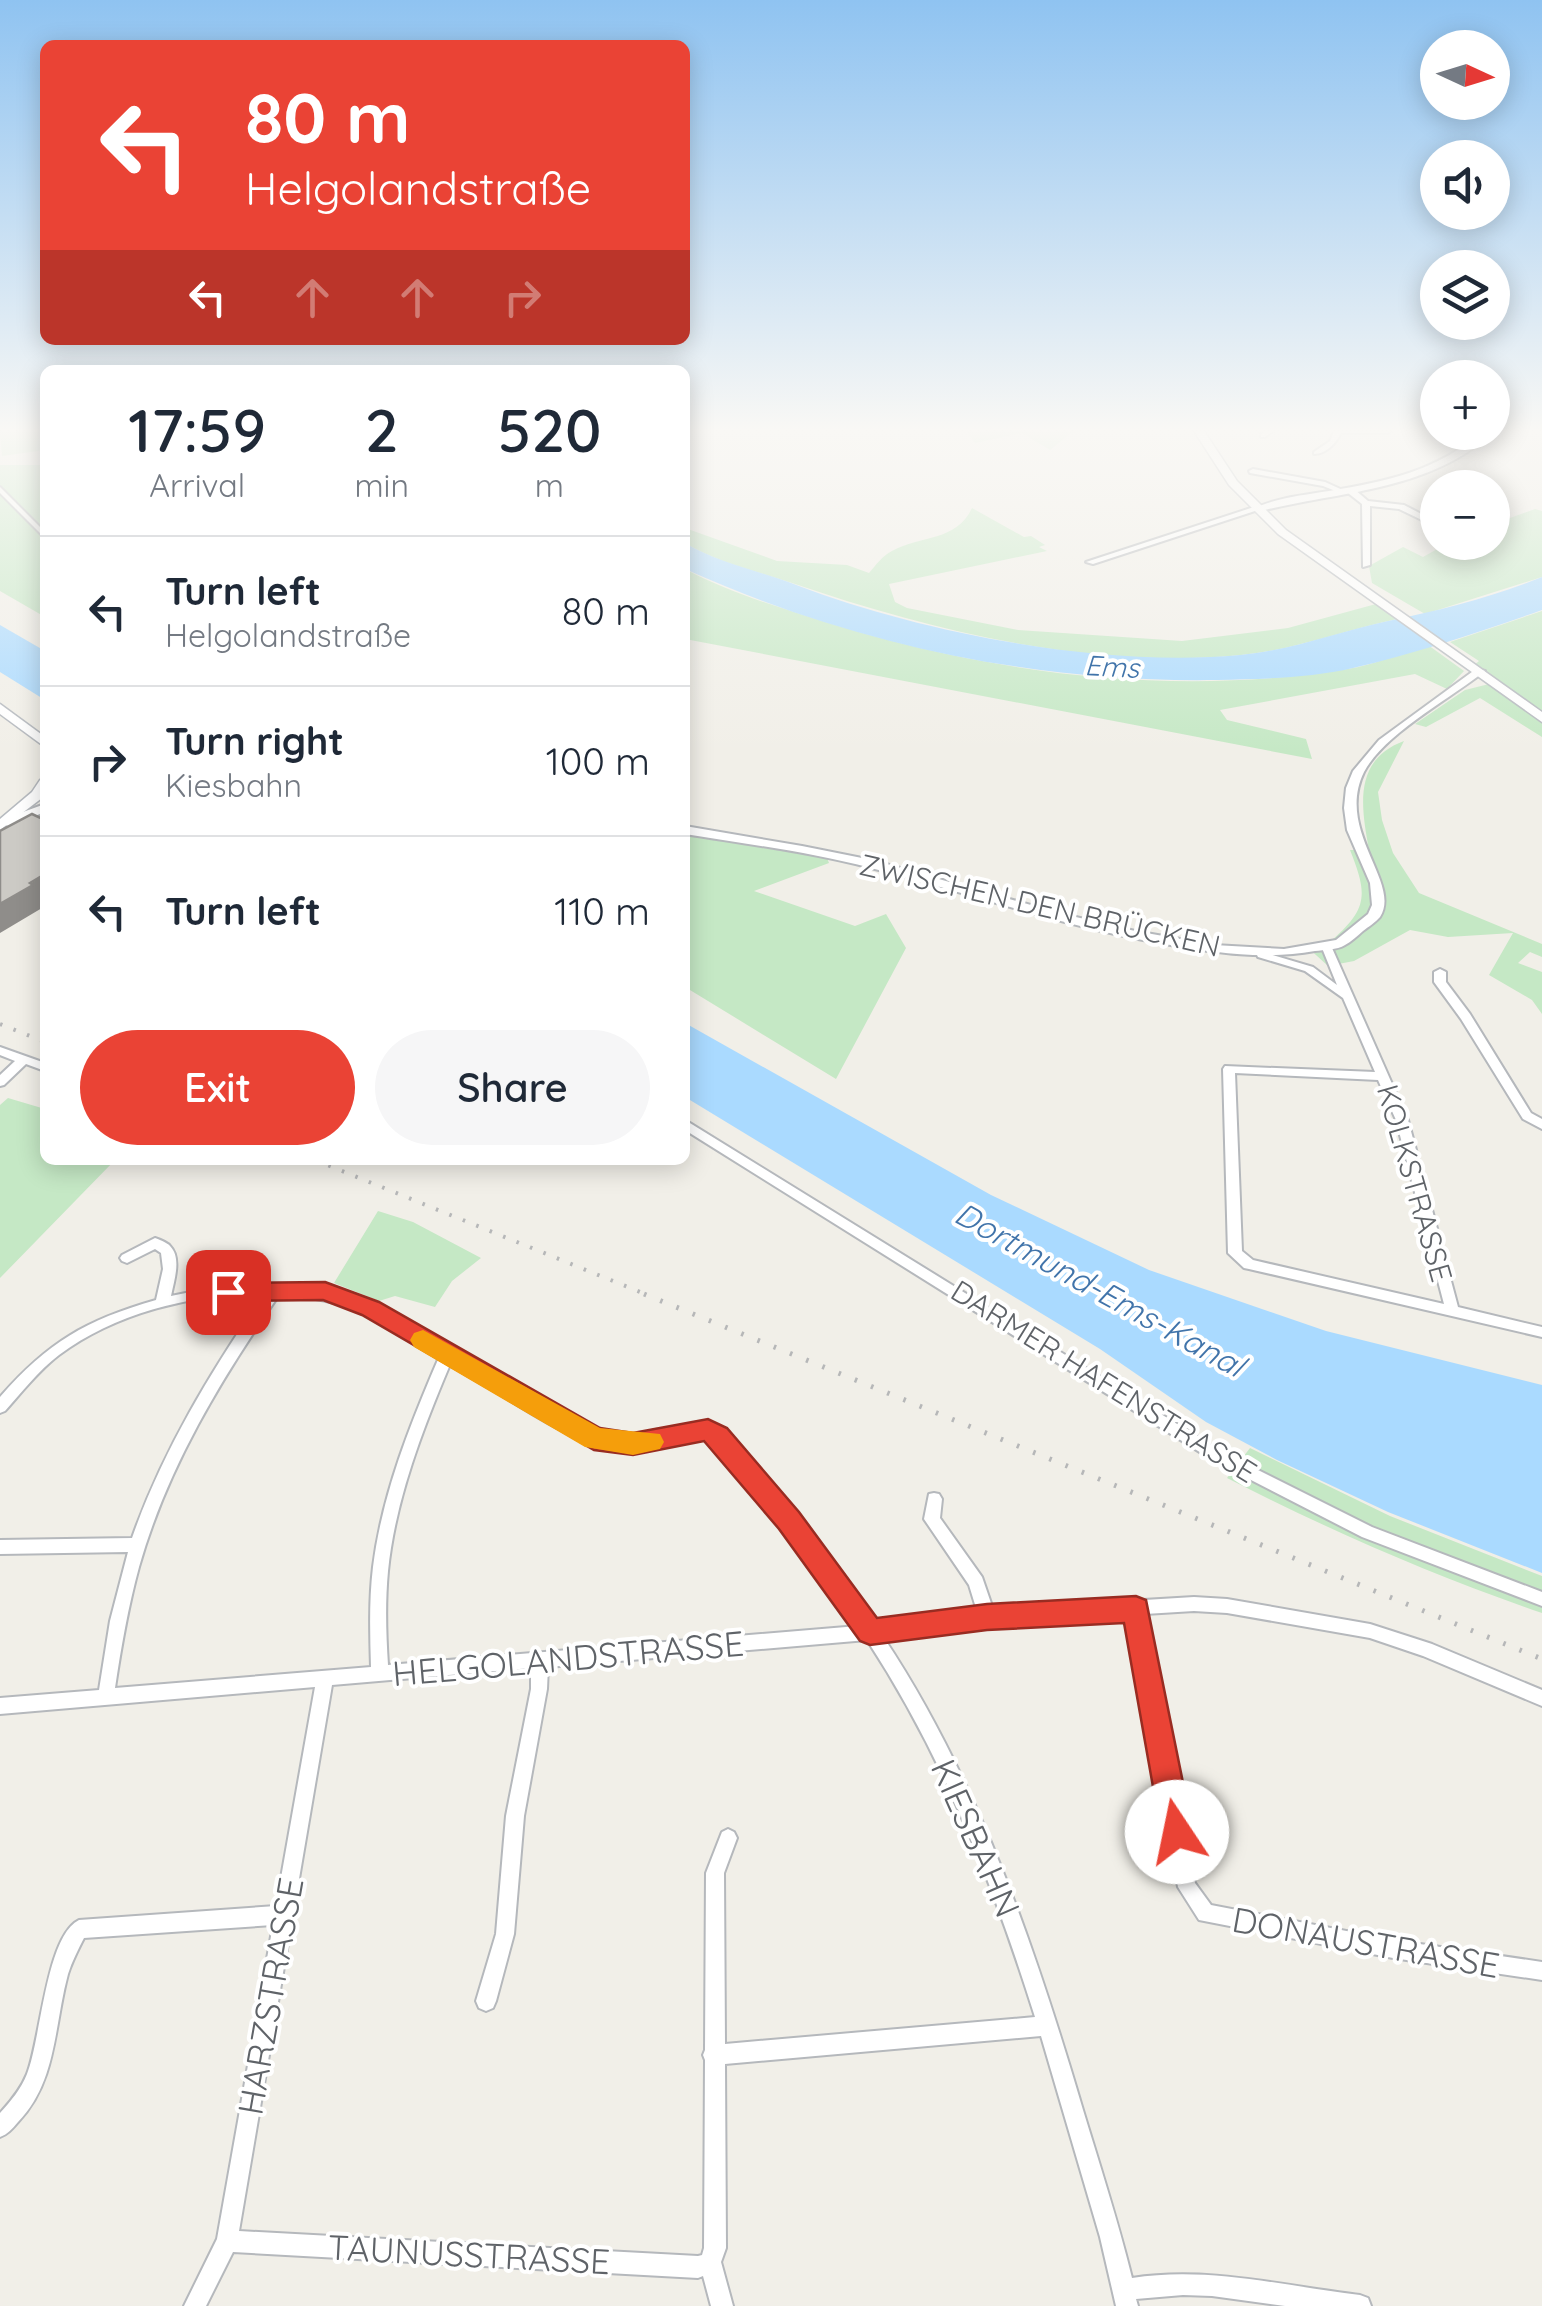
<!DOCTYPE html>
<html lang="en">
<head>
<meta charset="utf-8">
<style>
  body { margin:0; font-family:Quicksand,sans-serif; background:#f6f6f7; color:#1f2937; height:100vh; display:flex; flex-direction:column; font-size:38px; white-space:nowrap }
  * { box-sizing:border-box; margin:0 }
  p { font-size:32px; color:#747a83 }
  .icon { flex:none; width:55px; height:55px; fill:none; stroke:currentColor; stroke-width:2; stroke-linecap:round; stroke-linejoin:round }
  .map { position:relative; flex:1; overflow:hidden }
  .details { position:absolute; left:40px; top:365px; width:650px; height:800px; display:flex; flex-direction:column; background:#fff; border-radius:15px; box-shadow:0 5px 25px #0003 }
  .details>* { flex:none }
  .hud { position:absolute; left:40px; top:40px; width:650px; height:305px; border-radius:15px; box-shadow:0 5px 25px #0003; background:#ea4335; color:#fff; overflow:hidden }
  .needle { width:65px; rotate:94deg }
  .buttons { position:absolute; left:1420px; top:30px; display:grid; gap:20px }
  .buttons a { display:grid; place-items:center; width:90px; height:90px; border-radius:50%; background:#fff; box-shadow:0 5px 25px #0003; font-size:50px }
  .pin { position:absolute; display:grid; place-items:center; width:85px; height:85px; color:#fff; margin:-42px; border-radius:20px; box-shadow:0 5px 15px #0006 }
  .me { position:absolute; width:110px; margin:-55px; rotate:349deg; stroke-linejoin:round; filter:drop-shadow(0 0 8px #0008) }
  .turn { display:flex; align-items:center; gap:35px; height:210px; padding:0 40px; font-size:45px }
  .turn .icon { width:130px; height:130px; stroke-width:2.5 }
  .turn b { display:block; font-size:70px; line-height:85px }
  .lanes { display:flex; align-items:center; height:95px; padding:0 40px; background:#0003; justify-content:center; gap:50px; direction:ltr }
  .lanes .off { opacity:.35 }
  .eta { display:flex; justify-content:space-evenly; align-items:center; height:170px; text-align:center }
  .eta b { font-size:60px; font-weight:600; line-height:70px }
  .cta { display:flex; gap:20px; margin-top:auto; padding:20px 40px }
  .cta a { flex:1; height:115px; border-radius:60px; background:#ea4335; color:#fff; font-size:40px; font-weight:600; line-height:115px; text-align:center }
  .cta a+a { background:#f6f6f7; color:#1f2937 }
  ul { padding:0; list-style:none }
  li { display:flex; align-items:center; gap:30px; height:150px; padding:0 40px; border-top:2px solid #e0e1e3 }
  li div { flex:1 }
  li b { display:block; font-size:38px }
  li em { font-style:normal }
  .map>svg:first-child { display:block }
</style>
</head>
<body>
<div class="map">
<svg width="1542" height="2306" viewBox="0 0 1542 2306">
  <rect width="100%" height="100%" fill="#f1efe8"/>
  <g fill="#c5e8c5">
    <path d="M0,431H45V450L2,456Z"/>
    <path d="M966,431H1074L1050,450L1022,433L975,443Z"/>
    <path d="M0,465H45V617L0,591Z"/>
    <path d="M972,508L1024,537L1031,536L1045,545L1039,547L1047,551L889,584L895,602L907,608L1018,630L1182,641L1288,628L1376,604L1397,619C1344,630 1295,650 1241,655C1090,670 933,631 792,583C756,571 718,563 685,543V528L777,561L847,565L869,573C876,565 882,556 892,551C921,535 956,542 972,508Z"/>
    <path d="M1535,509L1542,511V577L1425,614L1372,583L1369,566L1403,547L1423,557L1448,543L1492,542L1493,524Z"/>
    <path d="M685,569C726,591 769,604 813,618C984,673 1169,698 1347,669C1374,665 1401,653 1428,645L1464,671L1447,689L1415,674L1220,710L1227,720L1306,739L1312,759L685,639Z"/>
    <path d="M1542,611V737L1480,698L1426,727L1415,724L1465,690L1493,683L1472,667L1479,661L1450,642Z"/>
    <path d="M1404,741L1378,792L1382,820L1393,853L1419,893L1542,944V957L1530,952L1518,963L1542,972V1014L1532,1000L1489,975L1513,933L1448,937L1410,930L1354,961L1328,966L1304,944L1332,940C1369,908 1367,893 1350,850H1369C1361,806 1353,760 1404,741Z"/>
    <path d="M685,835L827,858L829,863L754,891L855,926L886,914L906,948L836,1079L685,987Z"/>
    <path d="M8,1098L45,1109V1160H115L0,1278V1105Z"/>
    <path d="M378,1211L413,1222L481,1258L452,1281L435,1307L395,1296L379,1301L334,1283Z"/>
    <path d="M1250,1448L1390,1516L1542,1576V1613C1434,1576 1329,1530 1227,1478Z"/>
  </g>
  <g fill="#aadaff">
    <path d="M685,543C720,564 761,571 799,586C926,634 1105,668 1240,655C1292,650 1338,632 1388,621C1441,610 1492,597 1542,577V610C1483,631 1413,654 1353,668C1310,678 1261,679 1217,680C1034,683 852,644 685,569Z"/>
    <path d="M0,625L45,651V700L0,672Z"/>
    <path d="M685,1023L991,1195L1149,1270L1326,1331L1542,1385V1573L1388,1512L1277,1460L1206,1422L1100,1349L685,1097Z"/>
  </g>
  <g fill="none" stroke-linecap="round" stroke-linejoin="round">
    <defs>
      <g id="minor">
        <path d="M1265,431H1273L1265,437H1261V435Z"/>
        <path d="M1334,431H1391L1388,433H1341C1336,443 1326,454 1314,454V452L1330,441Z"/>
        <path d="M1253,469L1325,482L1347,492L1343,494L1323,486L1250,473L1249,471Z"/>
        <path d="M0,487L45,532V538L0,493Z"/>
        <path d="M1348,489H1354L1368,501L1404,505L1433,520L1426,522L1399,509L1370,506V565L1363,567L1362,504L1348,493Z"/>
        <path d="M1254,507L1261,509L1093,564L1086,562Z"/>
        <path d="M1327,945L1332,948L1408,1120L1458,1307L1542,1327V1337L1249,1269L1244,1268L1228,1253L1223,1069L1225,1066L1375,1072L1343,998L1305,971L1258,957L1257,955L1262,952L1313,967L1337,985L1322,948ZM1235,1073L1378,1080L1396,1120L1444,1304L1253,1260L1242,1251Z"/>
        <path d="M1440,969L1446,972V982L1470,1014L1531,1113L1542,1119V1129L1523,1119L1461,1019L1434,982V972Z"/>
        <path d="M0,1047L45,1063V1071L26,1064L4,1085L0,1086V1075L15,1061L0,1055Z"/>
        <path d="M685,1120L1224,1453L1372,1527L1542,1592V1606L1362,1537L1214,1461L685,1130Z"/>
        <path d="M155,1238C158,1239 168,1243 170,1246C182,1258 174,1281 171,1296L215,1287L258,1284L299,1285L337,1292L376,1305L404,1320L542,1405L597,1434L634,1438L698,1424L723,1432L809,1533L875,1624L977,1611L969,1585L924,1519L929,1494L934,1493L939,1494L942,1499L940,1518L982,1577L993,1609L1194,1597L1227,1599L1370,1624L1432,1644L1542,1690V1706L1423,1656L1370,1638L1227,1613L1194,1611L1145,1614L1195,1883L1211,1905L1393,1940L1542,1962V1980L1393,1958L1199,1920L1178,1887L1129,1615L987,1624L884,1638C979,1781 1035,1948 1083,2110C1100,2166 1118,2221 1132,2278C1208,2266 1284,2286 1360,2295L1368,2298L1371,2306H1285L1212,2296L1183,2295L1136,2299L1138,2306H1116L1100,2237L1041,2036L725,2064L726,2248L721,2262L733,2306H711L703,2276L698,2278L233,2252L206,2306H184L217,2239L273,1925L84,1938C78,1950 72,1961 68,1974C54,2025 57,2082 18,2122C12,2129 8,2134 0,2137V2113C11,2101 21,2089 27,2074C41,2039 46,1936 79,1920L276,1906L315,1687L0,1714V1698L99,1690L110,1621L128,1552L0,1554V1540L132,1538C163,1450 211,1371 264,1294C195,1293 115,1313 59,1355C38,1371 22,1392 5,1411L0,1413V1397C48,1342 86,1320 156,1300L163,1269L161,1253L155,1249L127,1263L122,1261L120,1258L122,1255ZM279,1295C344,1297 386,1321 440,1355C411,1422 382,1494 373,1567C369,1600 370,1634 371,1667L115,1688C121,1648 128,1607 139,1567C167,1468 221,1379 279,1295ZM451,1362C495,1390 570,1446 622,1450C653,1452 683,1428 713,1440L798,1543L858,1626L388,1665C386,1634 385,1603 388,1571C395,1500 423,1428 451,1362ZM867,1640C943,1756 994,1886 1035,2017L725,2044L724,1873L737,1838L734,1832L728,1829L722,1832L706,1873L705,2050L703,2055L705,2060L704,2248L702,2255L698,2256L239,2231L332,1685L531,1668V1689L506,1816L496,1934L476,2001L479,2008L486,2011L493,2008L496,2001L514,1934L524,1816L547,1689L548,1667Z"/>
      </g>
      <g id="tertiary">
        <path d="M1483,432H1493C1429,492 1338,491 1257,512L1253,509C1275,498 1304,495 1329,491C1389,481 1435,471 1483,432Z"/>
        <path d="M1476,669L1485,671C1451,698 1384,734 1364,772C1335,831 1402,883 1380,917C1376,922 1368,927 1363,931C1357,936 1351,942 1345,945C1337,950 1324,950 1315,951C1265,960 1215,953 1165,944C1065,927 969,893 871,868C810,852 747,844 685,834V826L802,846L872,860L1059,913L1135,931L1214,945L1284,949L1336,940L1368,914L1372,905L1370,883L1347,830L1344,808L1346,788L1353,771L1379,740Z"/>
        <path d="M45,804V812L9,826L0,824L1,820Z"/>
      </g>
      <g id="secondary">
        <path d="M1194,431H1204L1237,481L1286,530L1542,712V722L1278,534L1229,485Z"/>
        <path d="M0,704L45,737V747L0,714Z"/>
        <path d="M45,779V793L42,798L0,830V819L32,792L40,780Z"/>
      </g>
    </defs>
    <use href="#minor" stroke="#b5b8bc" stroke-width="4"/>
    <use href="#tertiary" stroke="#b5b8bc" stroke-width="4"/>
    <use href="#secondary" stroke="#b6babf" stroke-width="3"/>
    <use href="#minor" fill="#fff" fill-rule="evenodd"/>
    <use href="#tertiary" fill="#fff" fill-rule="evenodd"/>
    <use href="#secondary" fill="#fff" fill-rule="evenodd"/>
    <g stroke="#b6b7b8" stroke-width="4" stroke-dasharray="2.5 12" stroke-linecap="butt">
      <path d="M0,1024L45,1042"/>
      <path d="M315,1160L650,1296"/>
    </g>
    <path stroke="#b6b7b8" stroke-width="5" stroke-dasharray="2.5 15" stroke-linecap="butt" d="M644,1294L1542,1659"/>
  </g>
  <path fill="#8f8d8a" d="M45,874V902L40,905L42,908L0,933V904Z"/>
  <path fill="#cccac5" stroke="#8f8d8a" stroke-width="2.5" d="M32,814L45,820V874L30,883L33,885L0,904V831Z"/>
  <linearGradient id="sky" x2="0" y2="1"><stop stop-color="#8fc3f1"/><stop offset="0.57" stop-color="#f9f8f5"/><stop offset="1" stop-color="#f9f8f5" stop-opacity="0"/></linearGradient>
  <rect width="1542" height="754" fill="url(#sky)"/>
  <path fill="#ea4335" stroke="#982c22" stroke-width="2.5" d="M325,1282L379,1302L600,1428L633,1433L708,1419L727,1428L799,1512L877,1618L987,1604L1136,1596L1146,1600L1193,1832L1188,1843L1177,1848L1166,1843L1161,1832L1124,1623L987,1630L870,1645L860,1641L779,1529L704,1441L633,1455L594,1450L362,1315L323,1300L228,1301L219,1299L215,1292L219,1285L228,1283Z"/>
  <path fill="#f59e0b" d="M423,1330L600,1428L660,1434L664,1442L660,1449L633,1455L585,1447L414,1347L410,1340L414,1333Z"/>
  <g text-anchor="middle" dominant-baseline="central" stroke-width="8" stroke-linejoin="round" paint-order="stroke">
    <g font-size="28" font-style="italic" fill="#4174aa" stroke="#fff">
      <text transform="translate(1112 666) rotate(3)">Ems</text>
    </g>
    <g font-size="30" fill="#5f6368" stroke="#fff">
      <text transform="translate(1040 905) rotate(13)">ZWISCHEN DEN BRÜCKEN</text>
      <text transform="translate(1415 1183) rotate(74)">KOLKSTRASSE</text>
      <text transform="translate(1104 1381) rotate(32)">DARMER HAFENSTRASSE</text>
    </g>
    <g font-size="32" font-style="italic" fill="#4174aa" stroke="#fff">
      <text transform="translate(1100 1289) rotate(29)">Dortmund-Ems-Kanal</text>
    </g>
    <g font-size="35" fill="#5f6368" stroke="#fff">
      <text transform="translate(568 1658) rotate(-5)">HELGOLANDSTRASSE</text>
      <text transform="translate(976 1838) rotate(66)">KIESBAHN</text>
      <text transform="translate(1366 1942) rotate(10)">DONAUSTRASSE</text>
      <text transform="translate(270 1996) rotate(-80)">HARZSTRASSE</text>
      <text transform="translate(469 2254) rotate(3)">TAUNUSSTRASSE</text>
    </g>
  </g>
</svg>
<div class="buttons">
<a><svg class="needle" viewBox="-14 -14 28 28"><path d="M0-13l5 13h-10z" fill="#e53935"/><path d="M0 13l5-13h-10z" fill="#747a83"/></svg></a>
<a><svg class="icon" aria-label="sound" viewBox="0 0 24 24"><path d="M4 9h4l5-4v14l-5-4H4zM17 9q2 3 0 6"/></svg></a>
<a><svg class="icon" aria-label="layers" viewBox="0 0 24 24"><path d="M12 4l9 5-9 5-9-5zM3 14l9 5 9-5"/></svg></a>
<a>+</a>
<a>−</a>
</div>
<div class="pin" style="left:228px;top:1292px;background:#d93025"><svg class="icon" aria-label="arrive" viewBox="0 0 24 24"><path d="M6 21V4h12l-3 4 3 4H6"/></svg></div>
<svg class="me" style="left:1177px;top:1832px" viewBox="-20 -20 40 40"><circle r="19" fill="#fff"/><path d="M0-13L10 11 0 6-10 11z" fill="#ea4335"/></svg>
<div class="hud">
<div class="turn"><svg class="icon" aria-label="left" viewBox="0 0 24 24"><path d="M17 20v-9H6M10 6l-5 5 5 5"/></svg><div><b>80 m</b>Helgolandstraße</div></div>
<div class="lanes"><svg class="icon" aria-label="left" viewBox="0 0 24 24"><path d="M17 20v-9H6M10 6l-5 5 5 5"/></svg><svg class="icon off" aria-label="ahead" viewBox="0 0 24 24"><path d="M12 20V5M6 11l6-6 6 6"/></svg><svg class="icon off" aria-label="ahead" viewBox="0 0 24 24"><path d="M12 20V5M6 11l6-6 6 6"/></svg><svg class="icon off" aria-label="right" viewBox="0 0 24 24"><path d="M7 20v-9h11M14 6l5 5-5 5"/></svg></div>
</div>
<section class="details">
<div class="eta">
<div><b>17:59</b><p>Arrival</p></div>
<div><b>2</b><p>min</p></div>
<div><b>520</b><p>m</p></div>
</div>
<ul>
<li><svg class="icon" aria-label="left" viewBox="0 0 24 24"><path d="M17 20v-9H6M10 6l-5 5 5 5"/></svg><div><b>Turn left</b><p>Helgolandstraße</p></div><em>80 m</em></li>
<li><svg class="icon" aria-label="right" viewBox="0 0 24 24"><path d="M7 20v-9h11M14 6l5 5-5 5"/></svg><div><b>Turn right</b><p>Kiesbahn</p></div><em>100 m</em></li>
<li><svg class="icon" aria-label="left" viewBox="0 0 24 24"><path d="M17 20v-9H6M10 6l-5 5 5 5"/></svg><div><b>Turn left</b></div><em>110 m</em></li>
</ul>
<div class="cta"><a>Exit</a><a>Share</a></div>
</section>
</div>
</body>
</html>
